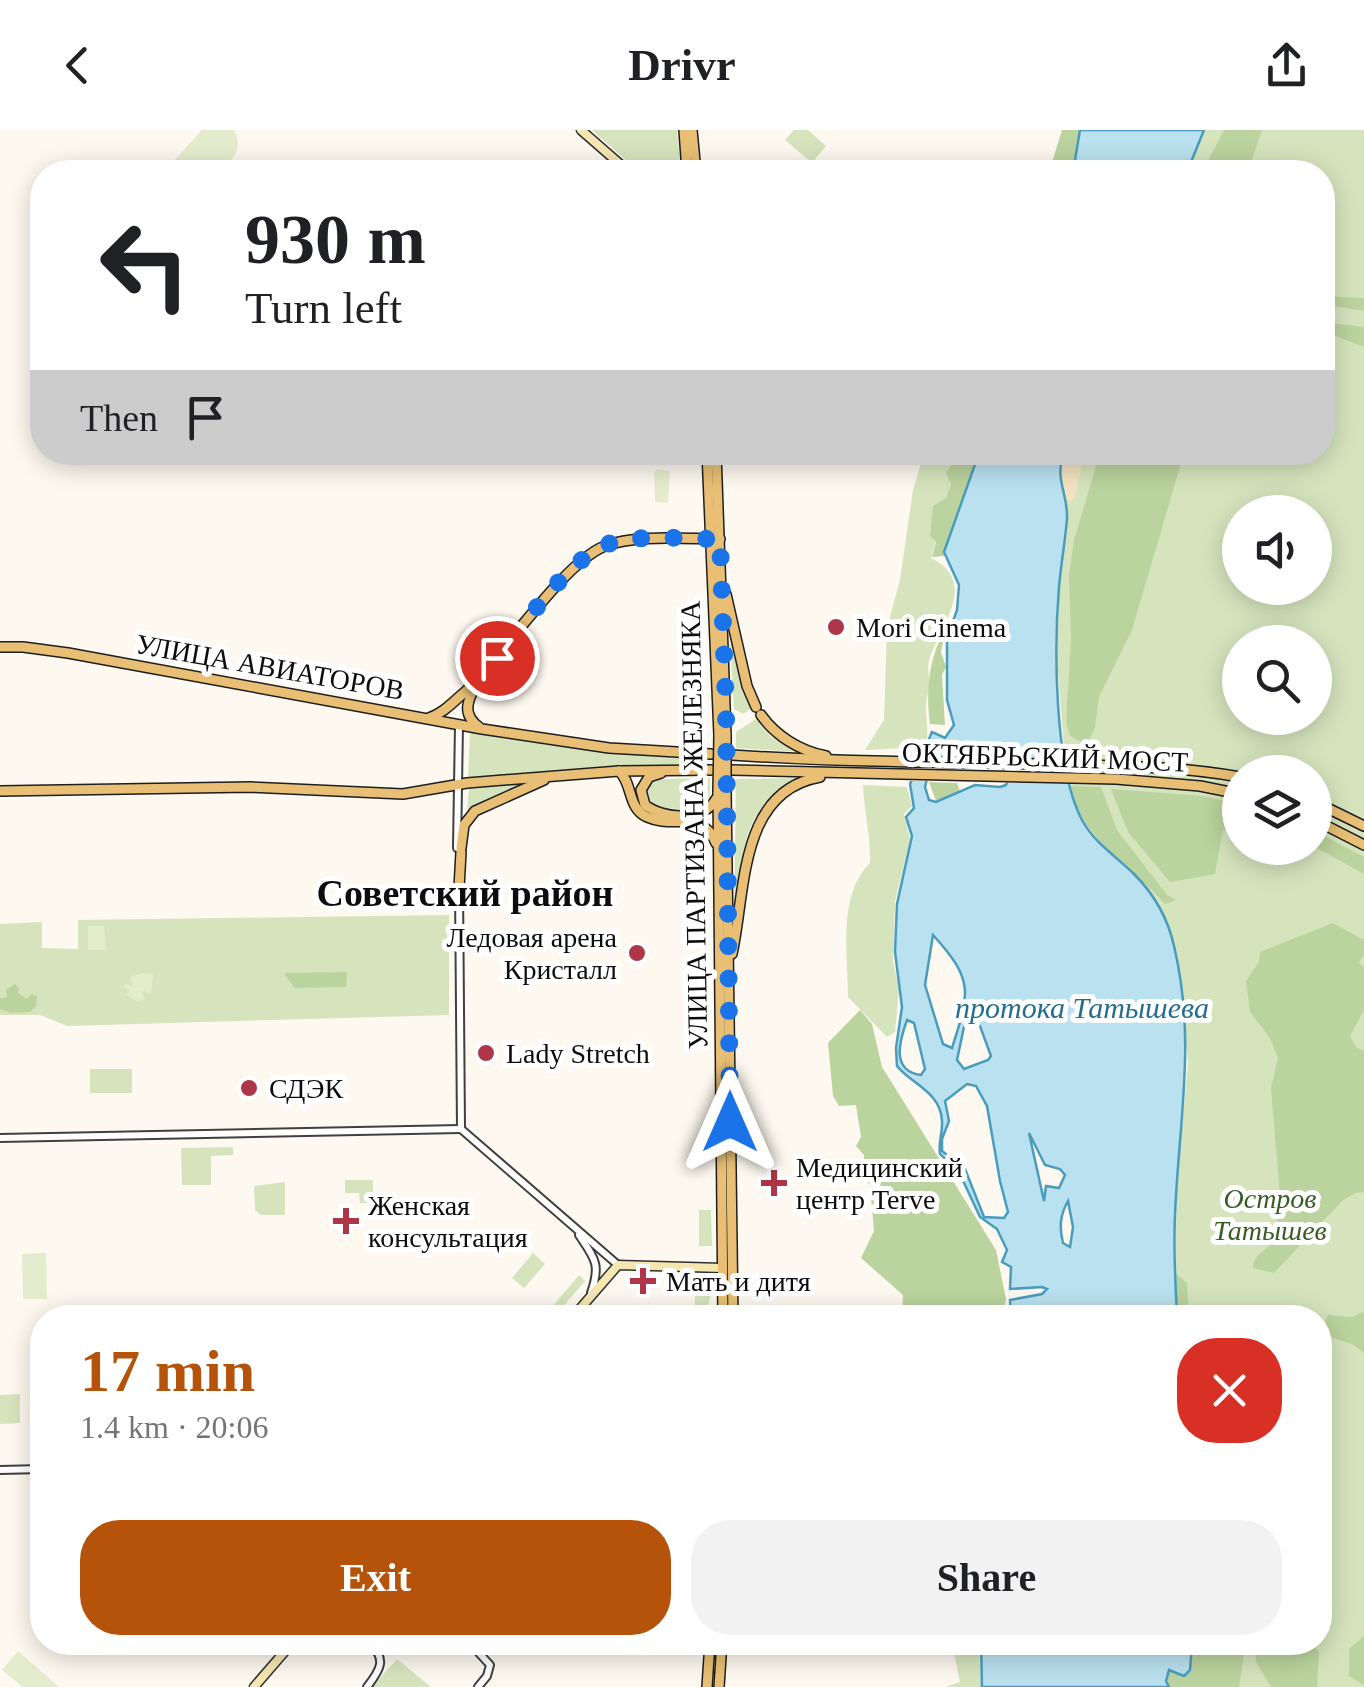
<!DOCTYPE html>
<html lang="en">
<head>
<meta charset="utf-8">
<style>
  body { margin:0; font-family:"Times New Roman",serif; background:#f2f2f2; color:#202124; height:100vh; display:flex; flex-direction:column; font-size:38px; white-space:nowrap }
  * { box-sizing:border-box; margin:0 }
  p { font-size:32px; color:#757577 }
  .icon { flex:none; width:55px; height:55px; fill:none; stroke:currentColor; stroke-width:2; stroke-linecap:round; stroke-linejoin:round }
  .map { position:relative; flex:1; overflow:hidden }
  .drawer { position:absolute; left:30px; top:1175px; width:1302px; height:350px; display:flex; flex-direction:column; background:#fff; border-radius:40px; box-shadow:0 5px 25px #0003 }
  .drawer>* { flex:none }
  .hud { position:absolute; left:30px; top:30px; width:1305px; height:305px; border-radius:40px; box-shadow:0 5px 25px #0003; background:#fff; color:#202124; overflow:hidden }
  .controls { position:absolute; left:1222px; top:365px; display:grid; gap:20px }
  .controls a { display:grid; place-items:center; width:110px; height:110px; border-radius:50%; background:#fff; box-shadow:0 5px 25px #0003; font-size:50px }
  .pin { position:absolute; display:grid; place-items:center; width:85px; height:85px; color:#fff; margin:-42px; border:5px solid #fff; border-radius:50%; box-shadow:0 2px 10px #0007 }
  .me { position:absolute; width:110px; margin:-55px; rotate:0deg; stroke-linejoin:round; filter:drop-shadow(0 0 8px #0008) }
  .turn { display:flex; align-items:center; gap:35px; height:210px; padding:0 50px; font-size:45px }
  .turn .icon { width:130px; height:130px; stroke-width:2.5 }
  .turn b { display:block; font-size:70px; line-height:85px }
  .then { display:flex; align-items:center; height:95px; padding:0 50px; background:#0003; gap:20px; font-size:38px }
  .round { display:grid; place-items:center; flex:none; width:105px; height:105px; border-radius:40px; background:#f2f2f2 }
  .head { display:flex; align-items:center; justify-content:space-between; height:170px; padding:0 50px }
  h1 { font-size:60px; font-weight:600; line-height:75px; color:#b45309 }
  .button { display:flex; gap:20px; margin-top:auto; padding:20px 50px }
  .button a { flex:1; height:115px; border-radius:40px; background:#b45309; color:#fff; font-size:40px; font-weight:600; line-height:115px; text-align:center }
  .button a+a { background:#f2f2f2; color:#202124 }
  header { display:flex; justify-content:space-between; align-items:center; height:130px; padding:0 50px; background:#fff; font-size:45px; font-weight:600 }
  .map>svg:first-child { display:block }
</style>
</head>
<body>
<header><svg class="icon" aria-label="back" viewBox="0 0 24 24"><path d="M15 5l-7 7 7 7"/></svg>Drivr<svg class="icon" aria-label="share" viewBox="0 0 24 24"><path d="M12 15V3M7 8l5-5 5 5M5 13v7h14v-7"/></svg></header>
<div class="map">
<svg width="1364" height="1557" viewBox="0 0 1364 1557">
  <rect width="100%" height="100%" fill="#fdf9f0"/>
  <g fill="#d5e4bd" fill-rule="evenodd">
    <path d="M592,0H677L681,42H639Z"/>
    <path d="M794,0H808L826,16L812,33L785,10Z"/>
    <path d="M1204,0H1364V1557H1169L1193,1521L1192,1513L1320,1512V1188L1177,1187L1175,1073L1188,934L1177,835L1174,815L1157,772L1083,692L1073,667L1064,618L1057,529L1059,458L1067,391L1066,370L1061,359L1063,323L1322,322V42H1187ZM1240,382H1315V458H1240ZM1240,512H1315V588H1240ZM1240,642H1315V718H1240Z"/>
    <path d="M924,323H959L946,343L951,355L931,428C981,453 938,497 929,531C927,539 930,547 929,555C929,563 925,570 926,578C926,592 929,603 926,617L865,620L884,590L887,498L900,450L913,360Z"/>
    <path d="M729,495L750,579L743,584L734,579Z"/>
    <path d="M756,589L771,607L801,622L736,618V602Z"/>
    <path d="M470,601L626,624L707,630V633L468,647Z"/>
    <path d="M710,648V670L701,680L653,678L646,670L645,656L656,649Z"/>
    <path d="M797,648C737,684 745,722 734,785L736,649Z"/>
    <path d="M530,652L467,680L469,657Z"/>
    <path d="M863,655L907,657L912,676L904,684L910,710L895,771L893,831L899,859L895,902L887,907L848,867C848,824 837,766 870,733C871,706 864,682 863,655Z"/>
    <path d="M449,785V885L67,896L40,885H0V794L42,792V818L78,819V790Z"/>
    <rect x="90" y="939" width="42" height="24"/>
    <path d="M233,1017V1025L211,1026V1055H182L181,1018Z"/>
    <path d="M345,1050H373V1073H360L359,1063H345Z"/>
    <path d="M285,1052V1085H261L255,1080L254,1056Z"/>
    <path d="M699,1080H711L712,1116H699Z"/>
    <path d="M533,1123L545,1134L524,1158L512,1148Z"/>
    <path d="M579,1145L585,1151L554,1187L548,1182Z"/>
    <path d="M695,1146H710L713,1158L705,1187H695Z"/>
    <path d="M20,1264V1293L0,1294V1265Z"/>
    <path d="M952,1513H979L981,1557H945L960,1552Z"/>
    <path d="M397,1529L431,1557H372Z"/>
  </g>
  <g fill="#bbd39e">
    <path d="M1062,0H1080L1073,42H1049Z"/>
    <path d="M1224,0H1262L1248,42H1202Z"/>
    <path d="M1322,166L1364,168V181L1323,174Z"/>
    <path d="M1322,192L1364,197V217L1323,201Z"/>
    <path d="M959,323H979L944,426L932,427L936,412L930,406L933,376L946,368L951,355L946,343Z"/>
    <path d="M1100,323H1184L1132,500L1099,567L1095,598L1089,610L1081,612L1070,606L1066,592L1071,509L1069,445L1074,410Z"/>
    <path d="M941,507H944L941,522L946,537L942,545L945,595L930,594C926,564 928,534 941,507Z"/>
    <path d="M929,652L957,653L960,661L936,671Z"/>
    <path d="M1071,656L1101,657L1117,700L1167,765L1176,770L1165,774C1130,733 1082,713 1071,656Z"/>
    <path d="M1111,659L1203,666L1240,674V702L1223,700L1215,744L1170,752L1128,702Z"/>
    <path d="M1315,701L1364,727V744L1315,717Z"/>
    <path d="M1333,793L1364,810V824L1359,833L1364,837V880L1350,906L1357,918L1364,921V1062L1355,1063L1342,1071L1274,1143L1253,1138C1254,1122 1265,1124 1272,1111C1277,1100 1275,1089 1281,1078L1271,958L1278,928L1270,908L1250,882L1246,851L1259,832L1260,822Z"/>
    <path d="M347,842L346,857L294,858L284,843Z"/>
    <path d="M15,854L19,858L18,863L27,869L31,864L37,866L36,876L30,882L11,883L0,879V868L7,867L6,860Z"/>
    <path d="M860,880L872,894L882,937L996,1120L1006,1169L1003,1187H902L903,1165L861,1128L874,1101L870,1054L865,1050L864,1025L856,1016L861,1007L856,975L839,976L833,966L828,913Z"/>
    <path d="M1175,1143L1187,1153L1189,1187H1177Z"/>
    <path d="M1364,1181V1223L1352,1214L1321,1204L1328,1185L1353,1187Z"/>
    <path d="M1364,1506V1555L1349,1546V1519Z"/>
    <path d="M1192,1513H1246L1239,1557H1169L1166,1545L1169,1539L1184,1546L1190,1540Z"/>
    <path d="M1255,1513H1313L1319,1523L1317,1557H1271L1256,1532Z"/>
  </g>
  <path fill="#f3e3c1" d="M1063,323H1084L1075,368L1071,371L1066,370L1059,349Z"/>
  <g fill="#e5ecce">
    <path d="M202,0H234C245,19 232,29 220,42H164Z"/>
    <path d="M656,339L670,341L668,373L655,372L654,343Z"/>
    <path d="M88,796H104L106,820H88Z"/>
    <path d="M142,843L153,844L151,863L141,861L145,868L138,872L126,865L129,861L124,856L126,854L133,857L130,847Z"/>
    <path d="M46,1123L47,1169H23L22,1124Z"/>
    <path d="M18,1521L59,1557H23L2,1540Z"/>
  </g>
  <g fill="#bae1ef" stroke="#4a9cbd" stroke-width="2.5" fill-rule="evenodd">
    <path d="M1080,0H1204L1187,42H1073Z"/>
    <path d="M979,323H1063C1055,353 1068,362 1067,389C1065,412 1061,434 1059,457C1054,517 1054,637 1082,690C1095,714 1116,726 1134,744C1154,764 1168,789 1174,816C1195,904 1181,979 1176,1066C1173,1106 1175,1147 1177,1187H1011L1010,1170L1042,1164L1047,1159L1042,1157L1010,1159L1011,1137L1002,1132L1007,1120L997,1099L980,1087L959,1042L940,1024C938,1012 943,1002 942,991C941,962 911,954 897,936L896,918L902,877L895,822L897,774L912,706L906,687L914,678L910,654L932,602L945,608L954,595L947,570V508L957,480L959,455L944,422ZM998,623L1011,627L1013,637L1006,655L1000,657L975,655L936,672L929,670L925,657L929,641L945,631L991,630ZM933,805C974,850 970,862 952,918L943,914L925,855ZM970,887L980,896L991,926L988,930L964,939L957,930L965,892ZM907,890L914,893L925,939L921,945C891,941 899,912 907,890ZM967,954L976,956L987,976L1000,1051L1008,1082L1004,1088L984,1087L965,1039L942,1021V1009L949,991L945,971ZM1029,1003L1045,1035L1060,1039L1065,1045L1059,1058L1046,1056L1044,1071ZM1068,1071L1073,1097L1070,1117L1063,1113C1059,1097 1060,1085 1068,1071Z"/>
    <path d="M1162,1513L1172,1516L1179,1513L1192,1514L1190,1540L1184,1546L1169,1540L1166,1551L1169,1557H982L981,1513Z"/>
  </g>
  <path fill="#fdf9f0" d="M918,626L1070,629L1076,654L970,652L1002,651L1008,636L1003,628L984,638L940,637L931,651H906Z"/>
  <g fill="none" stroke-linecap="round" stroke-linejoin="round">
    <defs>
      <g id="tertiary">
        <path d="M457,718L459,595"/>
        <path d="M459,758L461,999L618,1135"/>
        <path d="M0,1008L461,999"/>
        <path d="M579,1105C595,1129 601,1134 591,1163"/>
        <path d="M0,1340L42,1339"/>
        <path d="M469,1512L490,1535L487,1546L478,1557"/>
        <path d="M367,1557C381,1539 387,1529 369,1512"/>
      </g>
      <g id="secondary">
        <path d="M581,0L629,42"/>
        <path d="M572,1188L618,1135L723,1138"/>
        <path d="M254,1557L293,1512"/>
      </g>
      <g id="primary">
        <path d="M684,0L687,42"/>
        <path d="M692,0L696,42"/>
        <path d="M707,322L719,605"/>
        <path d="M716,322L726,605"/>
        <path d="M726,464L747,556L756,577"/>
        <path d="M0,517H23L68,523L482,599L609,618L711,624"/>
        <path d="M476,554C468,570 461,584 479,597"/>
        <path d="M761,585C776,606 800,621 826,626"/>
        <path d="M429,588C444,583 454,571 466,561C502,526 564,432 605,416C634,404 688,409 720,409"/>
        <path d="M732,625C835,632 937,632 1040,634C1107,636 1174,635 1240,647"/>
        <path d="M732,640L1116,649L1200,656L1240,664"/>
        <path d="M619,641C633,653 627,678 647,687C673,699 702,679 716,713"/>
        <path d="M661,643L649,647L641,660L645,675C663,689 704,692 716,669"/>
        <path d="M0,661L250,657L403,664L467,653L619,641L711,640"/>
        <path d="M726,661L733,1188"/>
        <path d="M718,662L723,1188"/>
        <path d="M1315,672L1364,696"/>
        <path d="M1315,690L1364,715"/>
        <path d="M461,718L464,695L475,681L544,650"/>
        <path d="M459,758L461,722"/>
        <path d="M732,824C746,760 739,661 820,647"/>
        <path d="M707,1557L710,1512"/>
        <path d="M719,1557L722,1512"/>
      </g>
    </defs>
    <use href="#tertiary" stroke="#404040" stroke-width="10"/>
    <use href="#secondary" stroke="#2f2f2f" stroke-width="11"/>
    <use href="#primary" stroke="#1e1e1e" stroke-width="12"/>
    <use href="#tertiary" stroke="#fff" stroke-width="6"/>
    <use href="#secondary" stroke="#f5e7b2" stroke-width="8"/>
    <use href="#primary" stroke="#e8bf75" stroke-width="9"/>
    <defs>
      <g id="primary-bridge">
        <path d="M726,605V661"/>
        <path d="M718,662L719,605"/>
      </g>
    </defs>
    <use href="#primary-bridge" stroke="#1e1e1e" stroke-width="12" stroke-linecap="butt"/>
    <use href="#primary-bridge" stroke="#e8bf75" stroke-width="9"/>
  </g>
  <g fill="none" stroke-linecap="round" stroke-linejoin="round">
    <path stroke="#1a73e8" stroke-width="18" stroke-dasharray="0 32.4" d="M497,528C524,495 571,425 611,413C644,404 686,409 720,409L726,578L730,992"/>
  </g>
  <g fill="#ad3648" stroke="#fff" stroke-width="4">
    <circle cx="836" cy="497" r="10"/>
    <circle cx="637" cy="823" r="10"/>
    <circle cx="486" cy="923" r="10"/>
    <circle cx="249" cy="958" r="10"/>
    <path d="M769 1038h10v10h10v10h-10v10h-10v-10h-10v-10h10z"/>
    <path d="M341 1076h10v10h10v10h-10v10h-10v-10h-10v-10h10z"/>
    <path d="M638 1136h10v10h10v10h-10v10h-10v-10h-10v-10h10z"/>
  </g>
  <g text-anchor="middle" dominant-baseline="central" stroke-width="10" stroke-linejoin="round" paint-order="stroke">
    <g font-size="28" fill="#0d0d0d" stroke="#fff" text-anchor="start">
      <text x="856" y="497">Mori Cinema</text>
      <text x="617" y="807" text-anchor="end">Ледовая арена<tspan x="617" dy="32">Кристалл</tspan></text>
      <text x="506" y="923">Lady Stretch</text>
      <text x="269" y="958">СДЭК</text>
      <text x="796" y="1037">Медицинский<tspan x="796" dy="32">центр Terve</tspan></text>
      <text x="368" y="1075">Женская<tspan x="368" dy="32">консультация</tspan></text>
      <text x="666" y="1151">Мать и дитя</text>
    </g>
    <g font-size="28" fill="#0d0d0d" stroke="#fff">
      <text transform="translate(270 537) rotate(10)">УЛИЦА АВИАТОРОВ</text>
      <text transform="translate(1045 627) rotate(2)">ОКТЯБРЬСКИЙ МОСТ</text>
      <text transform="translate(694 695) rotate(-91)">УЛИЦА ПАРТИЗАНА ЖЕЛЕЗНЯКА</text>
    </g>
    <g font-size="28" font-style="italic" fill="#375d25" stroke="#fff">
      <text x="1270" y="1068">Остров<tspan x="1270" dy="32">Татышев</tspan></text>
    </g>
    <g font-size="30" font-style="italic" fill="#256d90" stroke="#fff">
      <text x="1082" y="877">протока Татышева</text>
    </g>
    <g font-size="38" font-weight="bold" fill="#0d0d0d" stroke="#fff">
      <text x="465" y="763">Советский район</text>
    </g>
  </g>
</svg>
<div class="controls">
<a><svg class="icon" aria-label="sound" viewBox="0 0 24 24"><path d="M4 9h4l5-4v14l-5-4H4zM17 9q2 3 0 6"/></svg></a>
<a><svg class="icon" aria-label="search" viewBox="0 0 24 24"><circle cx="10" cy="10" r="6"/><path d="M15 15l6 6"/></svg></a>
<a><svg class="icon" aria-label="layers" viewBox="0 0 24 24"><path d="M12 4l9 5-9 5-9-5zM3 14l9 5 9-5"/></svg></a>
</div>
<div class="pin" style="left:497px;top:528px;background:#d93025"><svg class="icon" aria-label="arrive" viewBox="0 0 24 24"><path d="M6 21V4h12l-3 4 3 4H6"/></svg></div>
<svg class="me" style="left:730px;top:992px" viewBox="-20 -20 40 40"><path d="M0-17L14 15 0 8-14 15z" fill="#1a73e8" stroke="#fff" stroke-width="4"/></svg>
<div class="hud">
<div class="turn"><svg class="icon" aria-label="left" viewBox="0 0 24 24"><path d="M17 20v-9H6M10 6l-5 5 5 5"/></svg><div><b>930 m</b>Turn left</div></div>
<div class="then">Then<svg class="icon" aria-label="arrive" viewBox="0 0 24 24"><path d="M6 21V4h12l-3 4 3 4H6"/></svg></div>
</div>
<section class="drawer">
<div class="head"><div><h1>17 min</h1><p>1.4 km · 20:06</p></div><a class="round" style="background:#d93025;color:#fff"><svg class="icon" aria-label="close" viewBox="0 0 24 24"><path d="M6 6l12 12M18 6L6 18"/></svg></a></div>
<div class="button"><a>Exit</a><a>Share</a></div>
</section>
</div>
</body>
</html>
